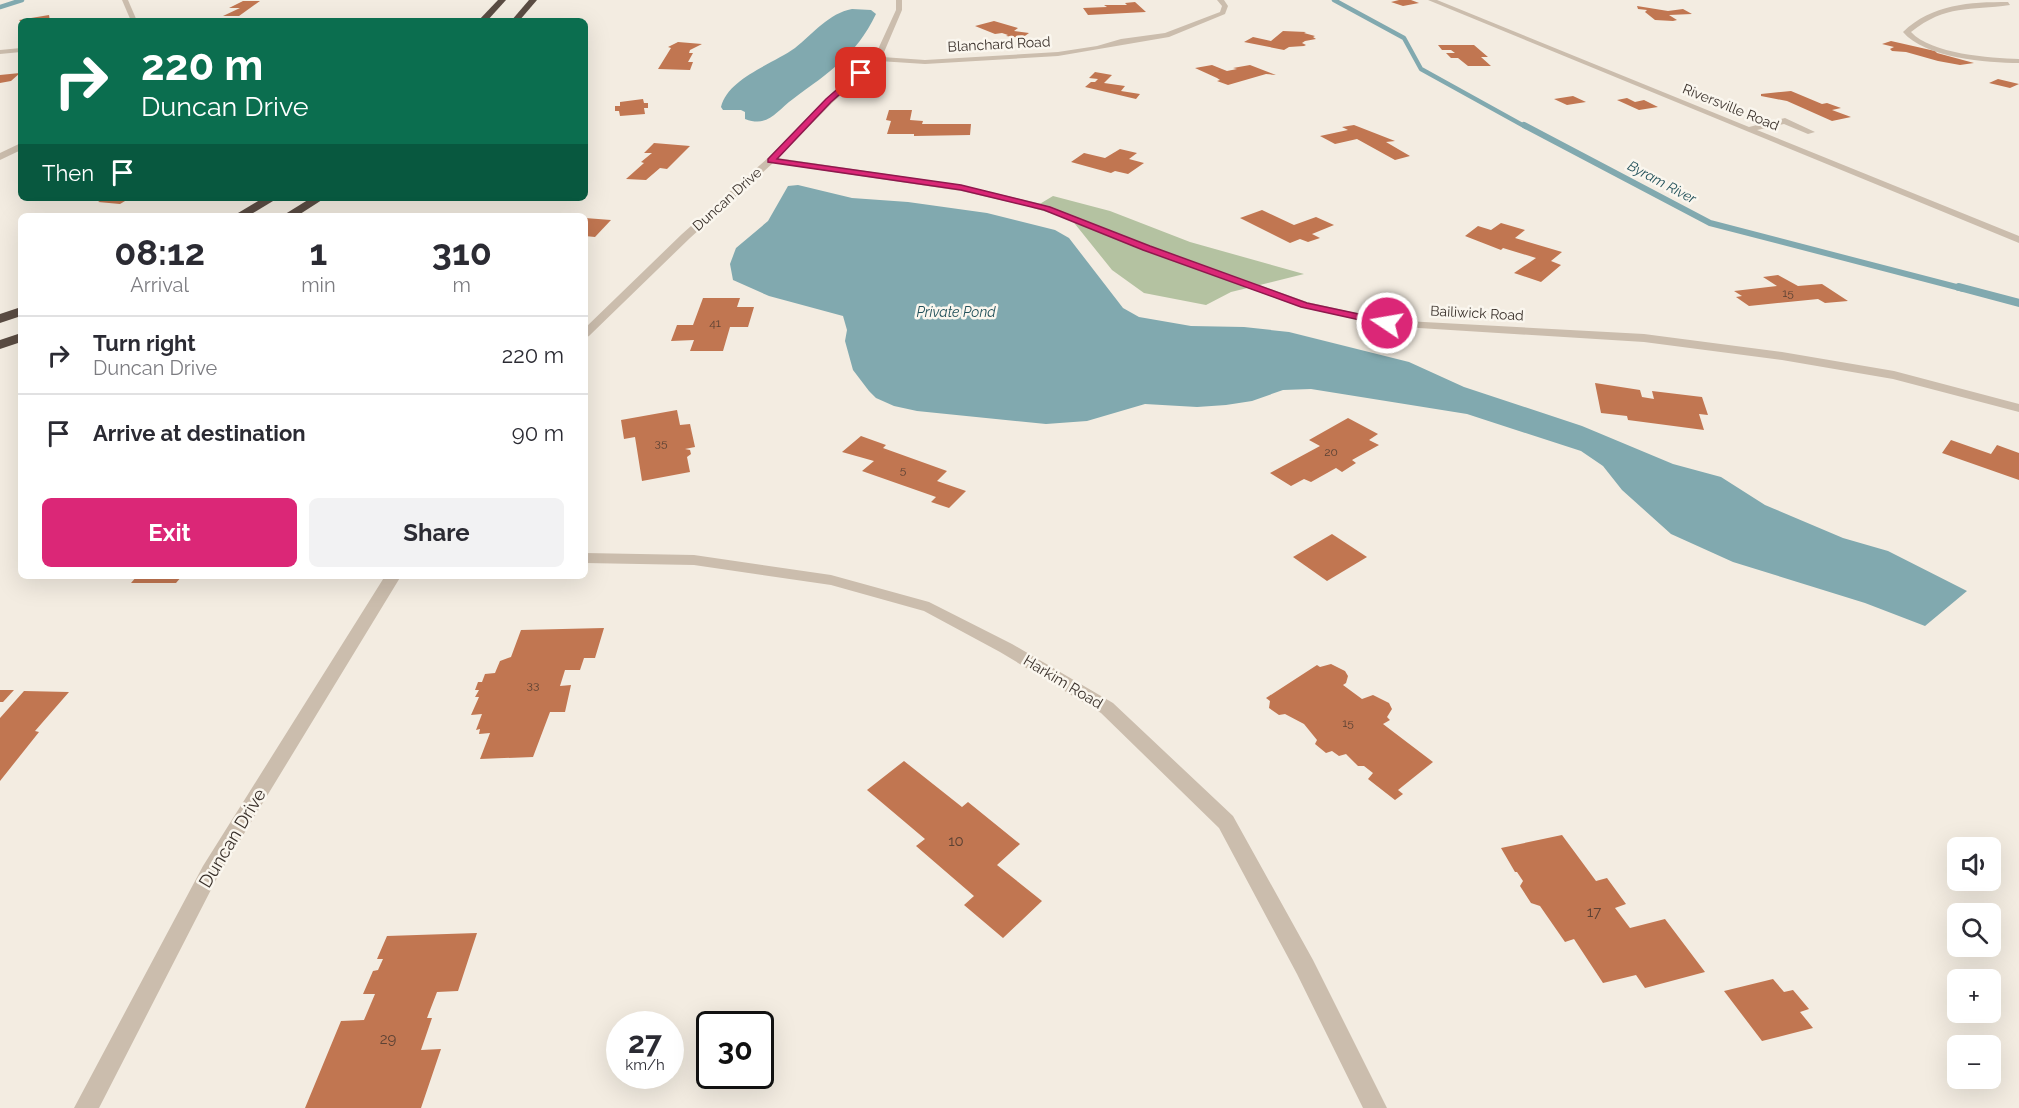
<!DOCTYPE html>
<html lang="en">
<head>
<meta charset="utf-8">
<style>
  body { margin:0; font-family:Raleway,sans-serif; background:#f2f2f3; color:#2b2b33; height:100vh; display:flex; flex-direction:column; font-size:22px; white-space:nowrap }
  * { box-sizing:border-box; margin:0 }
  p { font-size:20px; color:#7c7c81 }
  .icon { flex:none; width:33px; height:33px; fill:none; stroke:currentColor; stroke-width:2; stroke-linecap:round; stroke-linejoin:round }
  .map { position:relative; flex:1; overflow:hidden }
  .sheet { position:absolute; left:18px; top:213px; width:570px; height:366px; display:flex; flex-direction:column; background:#fff; border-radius:9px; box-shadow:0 6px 24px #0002 }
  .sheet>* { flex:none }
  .banner { position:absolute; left:18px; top:18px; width:570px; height:183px; border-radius:9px; box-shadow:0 6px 24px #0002; background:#0b6e4f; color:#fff; overflow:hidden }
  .buttons { position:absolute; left:1947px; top:837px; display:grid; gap:12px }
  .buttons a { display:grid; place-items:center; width:54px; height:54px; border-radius:9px; background:#fff; box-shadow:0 6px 24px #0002; font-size:30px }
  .speed { position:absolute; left:606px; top:1011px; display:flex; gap:12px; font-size:30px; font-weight:700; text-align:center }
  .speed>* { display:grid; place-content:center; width:78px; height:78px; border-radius:50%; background:#fff; box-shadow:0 6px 24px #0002; line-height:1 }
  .speed small { font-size:15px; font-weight:400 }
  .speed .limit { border:3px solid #111; border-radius:9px; background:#fff; color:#111 }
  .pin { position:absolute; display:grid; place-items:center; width:51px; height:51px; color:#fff; margin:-26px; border-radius:12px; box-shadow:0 3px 9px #0006 }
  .me { position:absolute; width:66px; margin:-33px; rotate:282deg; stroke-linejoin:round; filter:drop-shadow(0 0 4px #0008) }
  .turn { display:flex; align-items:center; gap:21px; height:126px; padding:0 24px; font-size:27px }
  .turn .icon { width:78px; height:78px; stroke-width:2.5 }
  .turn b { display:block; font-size:42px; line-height:51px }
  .then { display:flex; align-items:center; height:57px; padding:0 24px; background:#0003; gap:12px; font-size:22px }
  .eta { display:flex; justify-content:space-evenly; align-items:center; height:102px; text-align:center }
  .eta b { font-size:36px; font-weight:700; line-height:42px }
  .primary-button { display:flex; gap:12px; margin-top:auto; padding:12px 24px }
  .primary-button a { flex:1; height:69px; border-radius:9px; background:#db2777; color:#fff; font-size:24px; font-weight:700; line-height:69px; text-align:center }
  .primary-button a+a { background:#f2f2f3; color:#2b2b33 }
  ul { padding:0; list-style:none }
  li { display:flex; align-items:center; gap:18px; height:78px; padding:0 24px; border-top:2px solid #e1e1e2 }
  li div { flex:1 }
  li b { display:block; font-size:22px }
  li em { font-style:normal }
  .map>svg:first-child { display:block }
</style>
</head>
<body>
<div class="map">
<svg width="2019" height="1108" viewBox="0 0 2019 1108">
  <rect width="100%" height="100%" fill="#f3ece1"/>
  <path fill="#b4c2a1" d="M1053,196L1110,211L1190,242L1304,274L1231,292L1206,305L1144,293L1112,270L1071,219L1033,208Z"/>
  <g fill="#81a9af">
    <path d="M852,9L871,10L876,14C855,57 829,72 793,99C776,111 769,128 745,119V112L741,110H723L721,107C728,78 773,64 795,48C813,34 829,13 852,9Z"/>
    <path d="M798,185L852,198L908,202L987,213L1055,230L1069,238L1123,308L1139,317L1191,326L1244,327L1289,332L1409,362L1464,387L1582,426L1673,464L1721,477L1765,505L1843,538L1888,551L1967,591L1925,626L1865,603L1733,562L1671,534L1622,490L1603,466L1581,451L1467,414L1311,389L1283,390L1252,401L1226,405L1197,407L1145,404L1087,421L1046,424L917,411L894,406L876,398L869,391L853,370L845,341L847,330L843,316L769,296L733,280L730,264L736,248L768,221L788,186Z"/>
  </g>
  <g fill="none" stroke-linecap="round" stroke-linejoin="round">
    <g stroke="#81a9af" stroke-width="4.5">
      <path d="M1334,0L1404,38L1421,69L1526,127"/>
      <path d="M0,7L22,0"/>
    </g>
    <path stroke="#81a9af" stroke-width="6" d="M1524,125L1710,223L1964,289"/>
    <path stroke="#81a9af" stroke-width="8" d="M1959,287L2019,303"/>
  </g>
  <g fill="#c17651">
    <path d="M1399,0H1411L1419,3L1403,6L1391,2Z"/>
    <path d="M243,1H260L239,16H223L240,8H229Z"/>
    <path d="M1135,2L1146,12L1088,15L1083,8L1107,7L1104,5H1127L1125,3Z"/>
    <path d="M1637,6L1668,11L1683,9L1692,14L1669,15L1677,20L1673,21L1655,20L1645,12L1647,10L1638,9Z"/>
    <path d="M49,15L50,21H20L19,20Z"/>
    <path d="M994,21L1018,28L1014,31L1029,33L1022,38L1006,36L1008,35L1002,33L995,34L975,26Z"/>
    <path d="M1283,31L1306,32L1304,33L1315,36L1313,37L1316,39L1305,41L1302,43L1306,45L1304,46L1289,47L1284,50L1244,42L1253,37L1271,41Z"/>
    <path d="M1891,41L1935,51L1937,53L1974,63L1960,65L1938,61L1906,52L1892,51L1890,49L1894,47L1882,44Z"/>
    <path d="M678,42L702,44L690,50L689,53H693L688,62H693L690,70L658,69L671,48L668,47Z"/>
    <path d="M1438,45H1474L1488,57H1481L1491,66H1468L1458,58H1451L1446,53H1455L1451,50H1442Z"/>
    <path d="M1212,65L1227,71L1237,69L1233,68L1250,65L1276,75L1266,74L1228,85L1217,81L1220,80L1217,78L1195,68Z"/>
    <path d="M1095,72L1112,75L1104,83L1125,86L1121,91L1140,94L1136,99L1085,87L1091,82H1095L1098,79L1089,78Z"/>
    <path d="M20,73L11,81L0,83V75Z"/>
    <path d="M1998,79L2019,84L2010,88L1989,83Z"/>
    <path d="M1791,91L1822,104L1827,103L1841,108L1832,110L1851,117L1832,121L1787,101L1761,96V94Z"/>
    <path d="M1573,96L1586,102L1567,105L1554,99Z"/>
    <path d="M1627,98L1635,102L1644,100L1658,107L1639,110L1617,100Z"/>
    <path d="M643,99L644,103H648V108H644L645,114L620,116L619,111H615V106H620V102Z"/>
    <path d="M889,110H912L910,120L923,121L922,124H971L970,135L914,136V134H887L891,121L886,120Z"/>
    <path d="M1354,125L1395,141L1386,142L1410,156L1395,160L1357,139L1335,144L1320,136L1348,130L1342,127Z"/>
    <path d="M654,143L690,146L667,169L660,168L646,180L626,179L644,163L641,162L652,153H644Z"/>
    <path d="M1120,149L1137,153L1129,159L1144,163L1128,174L1115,171L1111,173L1071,162L1084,153L1105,158Z"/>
    <path d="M105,198H130L120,204L98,202Z"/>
    <path d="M1262,210L1294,225L1316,217L1334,225L1312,234L1320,238L1308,242L1300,239L1290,243L1240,218Z"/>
    <path d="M585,218L611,220L595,237L585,236Z"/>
    <path d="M1501,223L1525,230L1515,238L1562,252L1551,261L1561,265L1541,282L1514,273L1536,258L1503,248L1501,250L1465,236L1478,226L1491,230Z"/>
    <path d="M1778,275L1798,286L1822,284L1848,301L1825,303L1818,299L1749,306L1736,297L1742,296L1734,291L1777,286L1763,277Z"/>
    <path d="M703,298H740L737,307H754L748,327H730L723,351H690L694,340L671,341L677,325H693Z"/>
    <path d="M1595,383L1640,390L1642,397L1654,399L1652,391L1702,397L1708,415L1699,414L1704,430L1628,420L1627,416L1601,413Z"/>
    <path d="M677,410L680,425L690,424L695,447L685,449L690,450L691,454L687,457L690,472L642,481L635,437L624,439L621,420Z"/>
    <path d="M1348,418L1378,434L1369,440L1379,445L1352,460L1356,463L1342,472L1336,468L1311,482L1304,479L1291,486L1270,473L1320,446L1309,440Z"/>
    <path d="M861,436L886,445L883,448L947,471L937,481L966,491L949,508L931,502L936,497L862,471L874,461L842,452Z"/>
    <path d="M1951,440L1991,454L1997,445L2019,453V480L1942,453Z"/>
    <path d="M1332,534L1367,557L1327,581L1293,557Z"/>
    <path d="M137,576H182L176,583H131Z"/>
    <path d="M604,628L595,658H584L580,670H565L560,686L571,685L565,712H550L533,757L480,759L490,733L479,734L480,729L476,730L482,714L471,715L479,697H475L479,690H475L478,682H482L485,674L495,673L500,661L511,657L521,630Z"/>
    <path d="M1331,664L1345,671L1348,676L1346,683L1343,685L1362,699L1373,695L1389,703L1392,709L1387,717L1390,720L1383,724L1433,762L1398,790L1403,794L1395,800L1368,779L1373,773L1364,766H1358L1346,754L1339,756L1332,751L1326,753L1315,744L1317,740L1304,724L1285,714L1279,715L1269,708L1270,701L1266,698L1317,665L1320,667Z"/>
    <path d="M0,690H14L3,702H0Z"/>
    <path d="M24,691L69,692L35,731L39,732L0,781V718Z"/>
    <path d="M904,761L962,807L968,802L1020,844L997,865L1042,901L1003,938L964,905L974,896L916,846L925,839L867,790Z"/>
    <path d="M1562,835L1596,881L1607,878L1626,904L1615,908L1630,928L1665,919L1705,972L1645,988L1636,975L1603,983L1574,939L1565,942L1540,906L1531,903L1520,886L1523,881L1517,872H1515L1501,848Z"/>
    <path d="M477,933L458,991L437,992L427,1018H432L421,1050L441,1049L421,1108H305L341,1021L364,1020L375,994H363L373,971L378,970L383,959H377L387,936Z"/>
    <path d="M1773,979L1784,992L1793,990L1809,1009L1800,1012L1813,1028L1762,1041L1724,991Z"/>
  </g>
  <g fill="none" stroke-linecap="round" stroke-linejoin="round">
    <g fill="#cbbdad" fill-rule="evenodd">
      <path d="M122,0H128L137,21H131Z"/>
      <path d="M896,0H902V10L882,57L925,60L1058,52L1097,46L1121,39L1165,33L1220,12L1222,6L1217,0H1224L1228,6L1225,14L1169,37L1058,56L925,64L879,61L832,103L778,158L961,185L1050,206L1151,246L1307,302L1387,320L1644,334L1782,352L1894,371L2019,404V412L1893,379L1782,360L1644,342L1387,326L1300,307L1143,250L1044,210L961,191L773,163L690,238L589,336L585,338V328L682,234L768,158L826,99L874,58L896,10Z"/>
      <path d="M1428,0H1437L1749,127L1785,118L1815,132L1808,134L1784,124L1757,130L2019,236V243Z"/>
      <path d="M2008,2L2010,5C1970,11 1946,4 1911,32C1931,54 1990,58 2019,59V63C1987,63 1925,58 1903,32C1932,4 1970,2 2008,2Z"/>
      <path d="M21,48V52L0,54V50Z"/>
      <path d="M21,143V150L0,160V153Z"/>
      <path d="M585,553L694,555L831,575L929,602L1012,644L1113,703L1233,816L1313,960L1387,1108H1363L1297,974L1219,828L1101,713L1000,652L924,611L831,585L694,565L585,563Z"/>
      <path d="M385,576H401L217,878L99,1108H74L203,866Z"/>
    </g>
    <g fill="#5a4c43" fill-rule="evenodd">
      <path d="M498,0H506L487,21H478Z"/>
      <path d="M529,0H537L519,21H511Z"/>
      <path d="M263,198H278L248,216H233Z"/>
      <path d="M311,198H325L297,216H282Z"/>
      <path d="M21,307V316L0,323V314Z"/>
      <path d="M21,333V342L0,349V340Z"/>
    </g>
  </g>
  <path fill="#db2777" stroke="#8e194d" stroke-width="1.5" d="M858,71L864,73L831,102L777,159L961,185L1050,207L1150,246L1307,303L1387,320L1392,323L1387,326L1301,307L1143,250L1044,210L961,190L768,162V159L826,99Z"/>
  <g text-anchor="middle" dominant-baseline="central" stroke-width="5" stroke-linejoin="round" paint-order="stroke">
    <g font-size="12" fill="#5c4234">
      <text x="1788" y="293">15</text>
      <text x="715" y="323">41</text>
      <text x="661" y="443">35</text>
      <text x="1331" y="452">20</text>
      <text x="903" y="470">5</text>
      <text x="533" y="685">33</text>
      <text x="1348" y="723">15</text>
    </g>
    <g font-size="14" fill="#3a312b" stroke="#faf6ee">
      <text transform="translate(999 44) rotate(-3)">Blanchard Road</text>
      <text transform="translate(1731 107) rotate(22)">Riversville Road</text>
      <text transform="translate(727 199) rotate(-42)">Duncan Drive</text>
      <text transform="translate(1477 313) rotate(3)">Bailiwick Road</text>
    </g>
    <g font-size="14" font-style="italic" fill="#22515a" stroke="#faf6ee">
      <text transform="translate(1662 182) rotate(28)">Byram River</text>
      <text x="956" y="312">Private Pond</text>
    </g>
    <g font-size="15" fill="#3a312b" stroke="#faf6ee">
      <text transform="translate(1063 682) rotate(31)">Harkim Road</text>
    </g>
    <g font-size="15" fill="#5c4234">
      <text x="956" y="841">10</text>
      <text x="1594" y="912">17</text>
      <text x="388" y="1039">29</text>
    </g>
    <g font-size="18" fill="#3a312b" stroke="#faf6ee">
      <text transform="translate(232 838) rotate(-59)">Duncan Drive</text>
    </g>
  </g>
</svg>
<div class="buttons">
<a><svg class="icon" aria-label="sound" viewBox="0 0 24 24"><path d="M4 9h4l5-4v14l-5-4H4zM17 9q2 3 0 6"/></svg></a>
<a><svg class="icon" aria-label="search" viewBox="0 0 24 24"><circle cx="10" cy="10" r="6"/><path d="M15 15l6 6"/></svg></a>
<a>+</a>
<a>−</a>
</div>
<div class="speed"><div>27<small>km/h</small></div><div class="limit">30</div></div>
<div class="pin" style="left:861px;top:73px;background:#d93025"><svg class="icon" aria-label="arrive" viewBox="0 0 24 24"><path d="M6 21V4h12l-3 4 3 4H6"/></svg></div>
<svg class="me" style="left:1387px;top:323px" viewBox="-20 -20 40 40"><circle r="17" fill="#db2777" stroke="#fff" stroke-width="3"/><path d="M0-11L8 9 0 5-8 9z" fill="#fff"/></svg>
<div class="banner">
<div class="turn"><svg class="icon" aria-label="right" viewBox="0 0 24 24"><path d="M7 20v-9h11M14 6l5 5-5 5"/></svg><div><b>220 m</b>Duncan Drive</div></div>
<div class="then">Then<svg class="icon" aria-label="arrive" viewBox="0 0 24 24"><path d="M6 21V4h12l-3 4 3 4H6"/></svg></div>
</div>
<section class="sheet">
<div class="eta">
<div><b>08:12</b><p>Arrival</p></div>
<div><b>1</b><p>min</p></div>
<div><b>310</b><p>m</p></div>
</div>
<ul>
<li><svg class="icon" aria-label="right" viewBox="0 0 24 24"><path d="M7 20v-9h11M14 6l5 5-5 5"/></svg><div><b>Turn right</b><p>Duncan Drive</p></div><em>220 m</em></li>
<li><svg class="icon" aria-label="arrive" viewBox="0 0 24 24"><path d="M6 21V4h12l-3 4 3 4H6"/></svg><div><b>Arrive at destination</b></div><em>90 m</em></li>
</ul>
<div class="primary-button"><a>Exit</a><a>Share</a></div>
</section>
</div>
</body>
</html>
